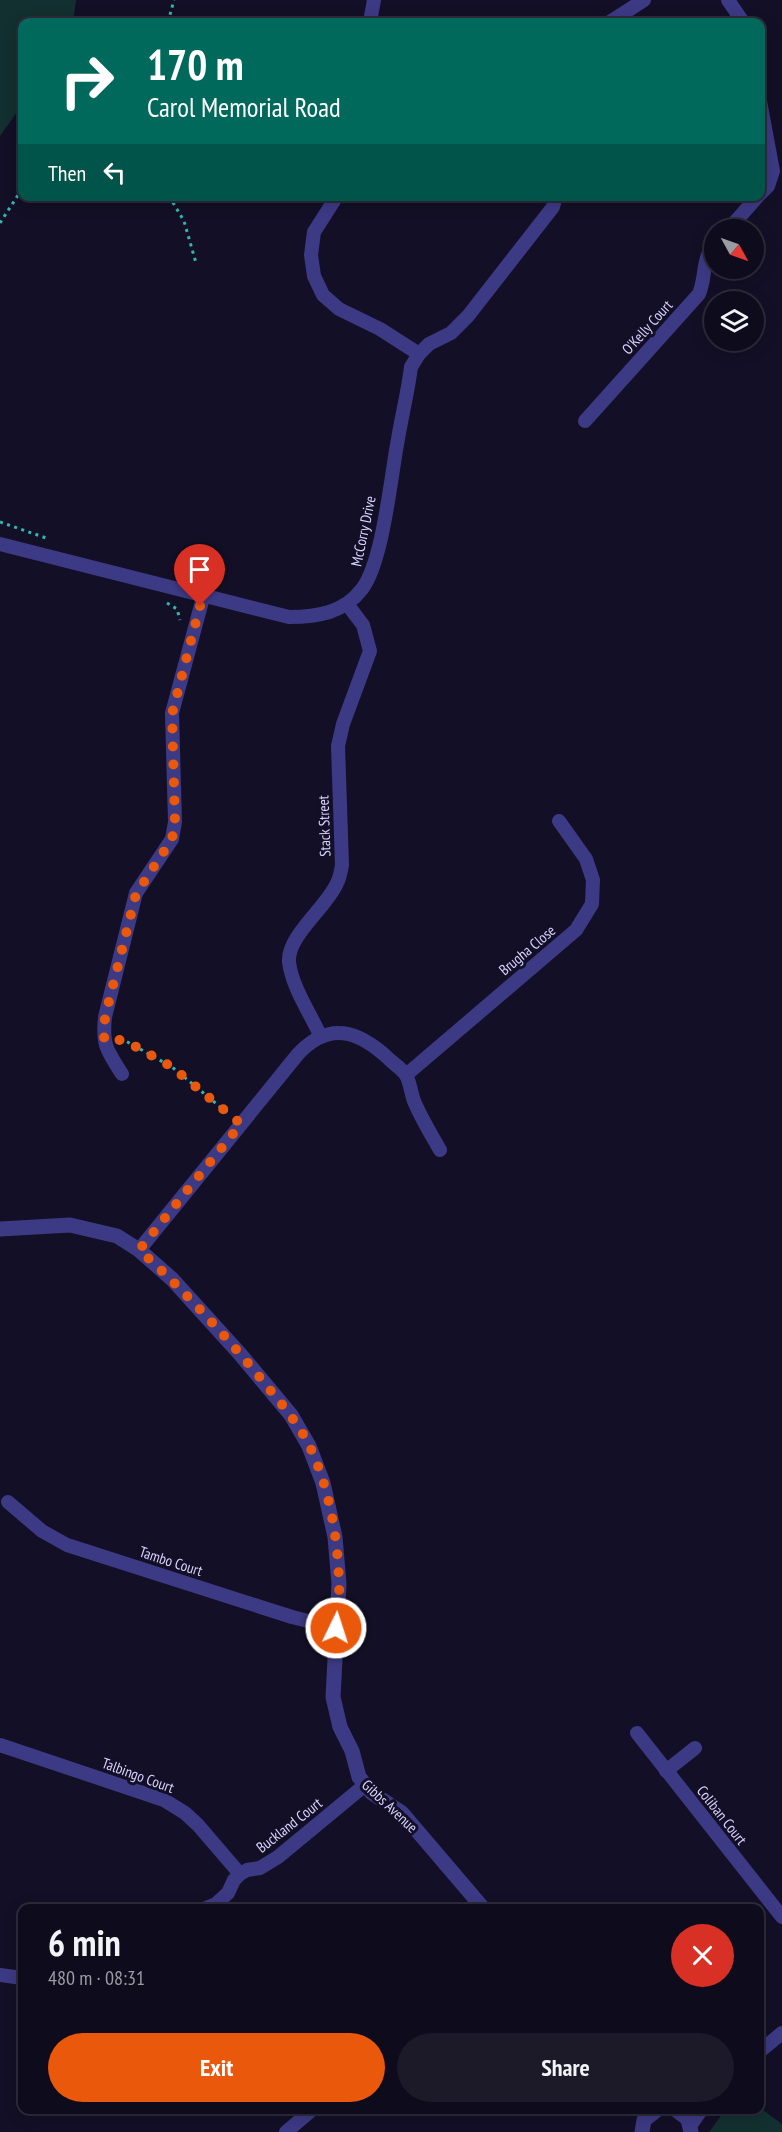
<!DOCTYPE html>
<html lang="en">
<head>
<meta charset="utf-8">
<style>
  body { margin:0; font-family:"PT Sans Narrow",sans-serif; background:#1c1929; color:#f1f3f6; height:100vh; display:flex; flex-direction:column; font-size:22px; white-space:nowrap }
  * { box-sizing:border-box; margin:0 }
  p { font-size:20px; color:#9b9ba3 }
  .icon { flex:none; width:33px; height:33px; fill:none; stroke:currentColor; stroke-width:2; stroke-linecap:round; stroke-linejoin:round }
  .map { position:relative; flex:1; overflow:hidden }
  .details { position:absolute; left:18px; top:1904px; width:746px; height:210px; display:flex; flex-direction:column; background:#0e0b1c; border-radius:12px; box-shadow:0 3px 15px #0003,0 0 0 2px #2e2b3b }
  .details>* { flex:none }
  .banner { position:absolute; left:18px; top:18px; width:747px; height:183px; border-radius:12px; box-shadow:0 3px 15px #0003,0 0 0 2px #2e2b3b; background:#00695c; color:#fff; overflow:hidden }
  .needle { width:39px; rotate:130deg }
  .buttons { position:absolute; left:704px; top:219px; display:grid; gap:12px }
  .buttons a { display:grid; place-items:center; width:60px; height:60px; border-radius:50%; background:#0e0b1c; box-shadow:0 3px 15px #0003,0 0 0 2px #2e2b3b; font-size:30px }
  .pin { position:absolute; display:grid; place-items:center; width:51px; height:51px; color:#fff; margin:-62px -26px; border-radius:50% 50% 50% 0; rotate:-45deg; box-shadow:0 0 6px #0007 }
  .pin .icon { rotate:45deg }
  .me { position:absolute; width:66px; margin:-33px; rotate:4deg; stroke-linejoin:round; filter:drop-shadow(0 0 4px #0008) }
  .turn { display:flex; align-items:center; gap:21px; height:126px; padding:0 30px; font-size:27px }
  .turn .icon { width:78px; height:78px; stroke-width:2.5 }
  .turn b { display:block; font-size:42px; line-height:51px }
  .then { display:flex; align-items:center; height:57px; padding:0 30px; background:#0003; gap:12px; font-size:22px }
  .round { display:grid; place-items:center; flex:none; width:63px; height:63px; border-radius:32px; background:#1c1929 }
  .head { display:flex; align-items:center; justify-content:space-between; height:102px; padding:0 30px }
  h1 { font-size:36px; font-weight:600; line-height:45px }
  .action { display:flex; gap:12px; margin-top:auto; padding:12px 30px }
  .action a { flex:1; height:69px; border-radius:36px; background:#ea580c; color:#fff; font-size:24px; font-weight:600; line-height:69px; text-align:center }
  .action a+a { background:#1c1929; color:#f1f3f6 }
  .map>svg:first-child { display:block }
</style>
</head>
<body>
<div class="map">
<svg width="782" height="2132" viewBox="0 0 782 2132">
  <rect width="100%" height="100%" fill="#130f26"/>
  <g fill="#12302f">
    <path d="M0,0H76L73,22H22V105L0,136Z"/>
    <path d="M759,2107L782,2124V2132H709L726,2109H759Z"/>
  </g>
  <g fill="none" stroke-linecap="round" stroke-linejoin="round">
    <g stroke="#2fb8b0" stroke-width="3" stroke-dasharray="3 4.5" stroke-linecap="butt">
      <path d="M168,22L174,0"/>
      <path d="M169,196L184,221L196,263"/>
      <path d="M0,223L22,189"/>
      <path d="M0,522L49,539"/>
      <path d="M167,603L177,609L180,620"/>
      <path d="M120,1040H124L172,1067L230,1115"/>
    </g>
    <g stroke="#3d3a85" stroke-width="14">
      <path d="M728,0L743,22"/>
      <path d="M370,22L374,0"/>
      <path d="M610,22L644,0"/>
      <path d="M760,101L773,171L768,186L760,194"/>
      <path d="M337,196L314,232L311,255L314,276L323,295L339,309L380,329L419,354"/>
      <path d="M728,230L758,196"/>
      <path d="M585,421L699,294C706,278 702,258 714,245"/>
      <path d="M0,544L289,617C317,617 344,613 362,589C383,562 391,475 398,439C402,415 408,391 411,367L419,354L429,344L451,333L468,316L553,207L556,196"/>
      <path d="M320,1035C310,1013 292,987 289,962C287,936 327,907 337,883C340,878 341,871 342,865L338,746L343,724L370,651L363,625L347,604"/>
      <path d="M122,1074C107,1051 102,1045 105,1017L136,893L172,839L175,822L172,713L204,594"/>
      <path d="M406,1075L576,930L592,904L593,880L586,859L559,821"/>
      <path d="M139,1250L298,1054C329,1021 358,1030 389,1059C394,1064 402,1069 406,1075C410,1082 411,1093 414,1101C421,1118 431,1134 440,1150"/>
      <path d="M8,1502L42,1531L67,1545L292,1617L336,1628"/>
      <path d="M637,1733L782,1917"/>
      <path d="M0,1745L164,1800L185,1813L198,1825L240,1874"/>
      <path d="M666,1771L695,1748"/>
      <path d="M206,1908L216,1904L228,1893L234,1880L240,1874L247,1870L260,1868L278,1857L365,1785"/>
      <path d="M0,1975L22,1978"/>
      <path d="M759,2052L782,2033"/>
      <path d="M690,2126L702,2109"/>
      <path d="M286,2132L313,2109"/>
    </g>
    <g stroke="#3d3a85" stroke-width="15">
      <path d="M0,1229L70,1225L117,1236L139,1250L172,1279L240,1354L291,1415L309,1446L323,1483L335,1537L339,1584L333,1697L340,1727L352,1751L359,1777L372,1793L402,1813L483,1908"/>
      <path d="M675,2109L688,2119L691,2132"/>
      <path d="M642,2132L644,2120L658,2109"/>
    </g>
  </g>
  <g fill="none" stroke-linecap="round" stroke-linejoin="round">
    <path stroke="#ea580c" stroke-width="10" stroke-dasharray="0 18" d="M200,606L172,714L175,822L172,839L136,894L105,1017L104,1040H124L172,1067L241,1124L139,1250C182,1288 221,1331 258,1375C276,1398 296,1419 309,1445C329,1486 338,1538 339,1583C340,1598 337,1613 336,1628"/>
  </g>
  <g text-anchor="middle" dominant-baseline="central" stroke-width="6" stroke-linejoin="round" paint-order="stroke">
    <g font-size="15" fill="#d9d4ff" stroke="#130f26">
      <text transform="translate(647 327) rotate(-48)">O'Kelly Court</text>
      <text transform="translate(363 531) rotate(-78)">McCorry Drive</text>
      <text transform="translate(324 826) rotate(-92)">Stack Street</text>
      <text transform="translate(527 950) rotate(-40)">Brugha Close</text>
      <text transform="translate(171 1561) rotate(18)">Tambo Court</text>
      <text transform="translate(138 1775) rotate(20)">Talbingo Court</text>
      <text transform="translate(390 1806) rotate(43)">Gibbs Avenue</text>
      <text transform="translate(722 1815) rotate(52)">Coliban Court</text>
      <text transform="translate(289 1825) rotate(-38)">Buckland Court</text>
    </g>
  </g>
</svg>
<div class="buttons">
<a><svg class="needle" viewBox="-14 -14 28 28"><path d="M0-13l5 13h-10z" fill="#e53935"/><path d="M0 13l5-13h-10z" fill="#9b9ba3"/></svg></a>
<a><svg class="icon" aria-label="layers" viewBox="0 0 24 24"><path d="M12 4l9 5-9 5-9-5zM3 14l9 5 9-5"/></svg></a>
</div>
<div class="pin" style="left:200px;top:606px;background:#d93025"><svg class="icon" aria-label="arrive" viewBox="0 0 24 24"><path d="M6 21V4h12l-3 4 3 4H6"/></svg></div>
<svg class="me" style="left:336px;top:1628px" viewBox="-20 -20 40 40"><circle r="17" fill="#ea580c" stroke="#fff" stroke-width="3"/><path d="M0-11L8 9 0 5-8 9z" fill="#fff"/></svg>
<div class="banner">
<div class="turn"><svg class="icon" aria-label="right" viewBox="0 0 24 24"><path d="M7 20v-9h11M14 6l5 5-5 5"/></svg><div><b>170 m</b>Carol Memorial Road</div></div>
<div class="then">Then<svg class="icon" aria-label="left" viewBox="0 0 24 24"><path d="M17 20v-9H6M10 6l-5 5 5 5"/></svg></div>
</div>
<section class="details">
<div class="head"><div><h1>6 min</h1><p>480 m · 08:31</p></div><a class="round" style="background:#d93025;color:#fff"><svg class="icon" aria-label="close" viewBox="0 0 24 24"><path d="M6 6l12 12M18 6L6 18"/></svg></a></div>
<div class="action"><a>Exit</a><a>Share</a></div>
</section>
</div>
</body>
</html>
